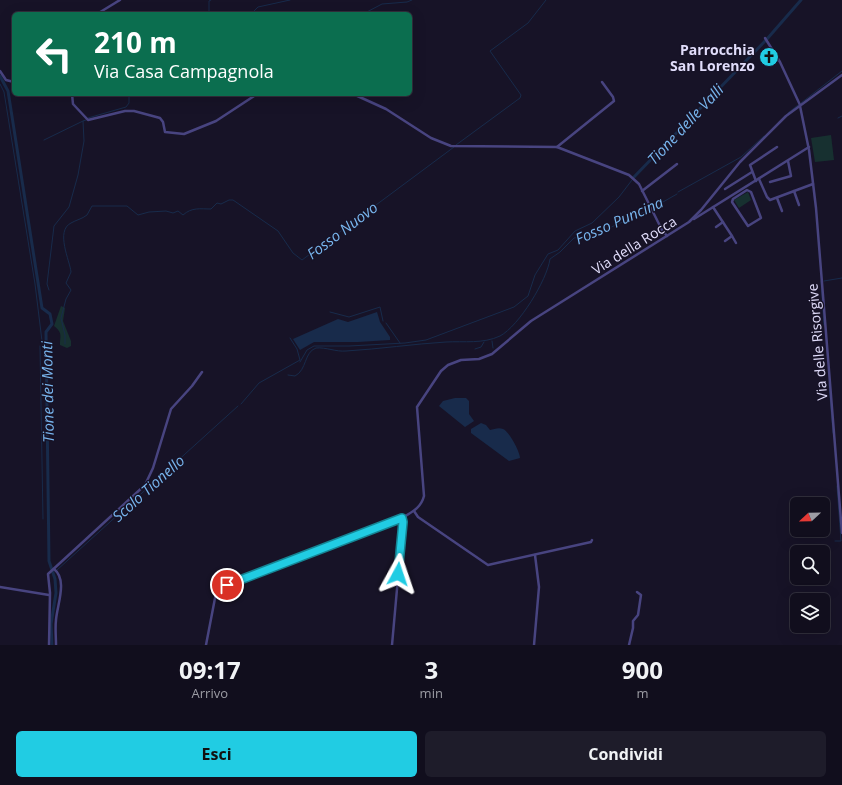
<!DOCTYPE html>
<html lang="it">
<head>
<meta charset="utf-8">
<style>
  body { margin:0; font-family:"Open Sans",sans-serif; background:#1e1c2a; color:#f1f3f6; height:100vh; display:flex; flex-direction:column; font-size:15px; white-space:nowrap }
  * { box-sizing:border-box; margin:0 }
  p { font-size:13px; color:#9c9ca4 }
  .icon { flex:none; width:22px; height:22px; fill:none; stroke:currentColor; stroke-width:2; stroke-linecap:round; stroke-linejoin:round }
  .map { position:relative; height:645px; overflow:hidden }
  .sheet { display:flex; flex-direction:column; background:#110e1d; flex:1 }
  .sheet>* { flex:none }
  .hud { position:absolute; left:12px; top:12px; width:400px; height:84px; border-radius:6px; box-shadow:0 4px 16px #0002,0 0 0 1px #302e3b; background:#0b6e4f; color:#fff; overflow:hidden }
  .needle { width:26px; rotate:248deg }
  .buttons { position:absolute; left:790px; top:497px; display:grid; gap:8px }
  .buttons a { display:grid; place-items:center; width:40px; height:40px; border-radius:6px; background:#110e1d; box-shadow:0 4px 16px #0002,0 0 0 1px #302e3b; font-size:20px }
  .pin { position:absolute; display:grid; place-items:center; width:34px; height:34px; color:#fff; margin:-17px; border:2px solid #fff; border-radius:50%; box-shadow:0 1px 4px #0007 }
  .me { position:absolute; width:44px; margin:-22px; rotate:5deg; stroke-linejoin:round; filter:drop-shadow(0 0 3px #0008) }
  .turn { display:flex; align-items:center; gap:14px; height:84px; padding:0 16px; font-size:18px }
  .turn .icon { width:52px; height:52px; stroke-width:2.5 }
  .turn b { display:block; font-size:28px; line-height:34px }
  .eta { display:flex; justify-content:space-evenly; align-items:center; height:68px; text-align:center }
  .eta b { font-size:24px; font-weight:700; line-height:28px }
  .action { display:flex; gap:8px; margin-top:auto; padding:8px 16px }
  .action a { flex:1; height:46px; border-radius:6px; background:#21cce3; color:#111; font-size:16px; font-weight:700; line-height:46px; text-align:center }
  .action a+a { background:#1e1c2a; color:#f1f3f6 }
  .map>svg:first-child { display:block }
</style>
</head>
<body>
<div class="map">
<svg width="842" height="645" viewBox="0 0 842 645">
  <rect width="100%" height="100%" fill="#171327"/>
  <g fill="#173030">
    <path d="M831,135L834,160L815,162L811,138Z"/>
    <path d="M748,192L751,200L739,208L734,200Z"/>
    <path d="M61,306L65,308L63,321L71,341V346L67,348L60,345C60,336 63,333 54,326Z"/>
  </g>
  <g fill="#182b4b">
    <path d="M377,312L380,322L390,337V340L358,342H314L300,350L293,339L338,319L348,322Z"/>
    <path d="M455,398H466L469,401V414L474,421L465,427L439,406L443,401Z"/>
    <path d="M481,423L486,425L490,430C494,429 499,427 503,429C509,431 520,452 520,458L509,461L471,433V429Z"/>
  </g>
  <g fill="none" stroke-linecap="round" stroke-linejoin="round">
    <g stroke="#182b4b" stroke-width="1">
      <path d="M209,14V1L211,0"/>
      <path d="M251,14L258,7L290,0"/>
      <path d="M363,14L382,4L407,2L412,0"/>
      <path d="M0,84L4,92L35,284L42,341"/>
      <path d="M801,103L842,71"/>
      <path d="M788,113L798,105"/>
      <path d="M88,118L126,107L129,103V94"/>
      <path d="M838,118L842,116"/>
      <path d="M44,140L83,121"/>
      <path d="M456,145L520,98L521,95L490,51L528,23L546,0"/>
      <path d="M678,192L741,157L764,136"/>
      <path d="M821,281L824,325"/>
      <path d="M824,281L842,278"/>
      <path d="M49,290L47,284L54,226L69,207L78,175L84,141L83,121L86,120"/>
      <path d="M330,312L349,317L380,307L383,321"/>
      <path d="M386,323L400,343"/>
      <path d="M492,341L493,348"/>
      <path d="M65,344V335L61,318L66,299L71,290L66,283L71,272C70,261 55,231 71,223C76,220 82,219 87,215L92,206H127L138,215L149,212L166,211L173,213L178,211L183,215C192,207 200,209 211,209L217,203L221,204L229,200H233L278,231L293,253L302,260L454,147"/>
      <path d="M40,346L43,519"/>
      <path d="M475,349L481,347L484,342"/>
      <path d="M300,362L307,350L314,346H349L405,343L426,340L514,307L528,296L535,275L548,254L558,250L575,231L592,223L619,197L632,180"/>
      <path d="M288,375L295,376C307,370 304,352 316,348C326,347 336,352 346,351C380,349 413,344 446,342C464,341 483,344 500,336C519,326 547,280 550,259L560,252L574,238L596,234L649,210L677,194"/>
      <path d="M829,384L833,433"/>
      <path d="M241,404L259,383L300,360L297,349L290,338"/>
      <path d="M835,541H841L837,486"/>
      <path d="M57,570L238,406"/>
    </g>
    <g stroke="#182b4b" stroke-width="3">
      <path d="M0,76L8,91L42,308L50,314L52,324L46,332L49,561L55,579L56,593L51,624L52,645"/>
      <path d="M634,177L767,39L801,0"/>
    </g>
    <g stroke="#484480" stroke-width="2.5">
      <path d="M97,14L120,0"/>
      <path d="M765,38L780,62L800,105"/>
      <path d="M0,71L6,80L14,82"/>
      <path d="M72,94L73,104L88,120L125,111H134L160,118L163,122L165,132L184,134L216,121L257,94"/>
      <path d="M353,94L386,109L431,138L451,146L557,147L629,175L639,184L662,230L667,236"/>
      <path d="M800,106L809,150L816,208L842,533"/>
      <path d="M557,147L614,101L613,97L602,82"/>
      <path d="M759,179L767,197L770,200L813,184"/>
      <path d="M756,181L750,165L777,147"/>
      <path d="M770,182L791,176L788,161"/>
      <path d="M725,189L752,172"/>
      <path d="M747,190L751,192L761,218L748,226L732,202L733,199Z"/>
      <path d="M642,191L677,164"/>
      <path d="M794,191L799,205"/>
      <path d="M777,198L782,211"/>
      <path d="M713,207L732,236L725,241"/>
      <path d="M694,219L809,147"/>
      <path d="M716,227L723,222"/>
      <path d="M732,236L736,243"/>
      <path d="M414,511L418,517L488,565L591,542L592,540"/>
      <path d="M54,569C68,580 57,605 56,620C55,628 56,637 56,645"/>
      <path d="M0,587L49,595"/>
      <path d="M49,645L50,593L48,574L145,485L153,468L171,409L192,386L202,372"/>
      <path d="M206,645L216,593L219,589L402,518C412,512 421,508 424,496L417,407L441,371L448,365L461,360L479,359L492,354L531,321L689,222L701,210L740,162L786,116L842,75"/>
      <path d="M392,645L403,522L402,518"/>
      <path d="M534,645L539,587L535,555"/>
      <path d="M629,645L633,628V621L638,615L641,595L637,592"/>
    </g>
  </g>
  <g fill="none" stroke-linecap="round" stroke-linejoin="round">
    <defs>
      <path id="route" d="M227,585L402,518L403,522L398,574"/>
    </defs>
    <use href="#route" stroke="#158594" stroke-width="10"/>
    <use href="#route" stroke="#21cce3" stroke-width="7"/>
  </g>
  <defs>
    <symbol id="church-disc" viewBox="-11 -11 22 22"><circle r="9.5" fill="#21cce3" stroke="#171327"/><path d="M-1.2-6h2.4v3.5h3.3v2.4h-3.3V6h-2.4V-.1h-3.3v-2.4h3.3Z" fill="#111"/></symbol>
  </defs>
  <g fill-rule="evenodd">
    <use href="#church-disc" x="758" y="46" width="22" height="22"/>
  </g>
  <g text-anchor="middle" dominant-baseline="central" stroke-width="3" stroke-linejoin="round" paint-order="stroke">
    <g font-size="14" font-weight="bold" fill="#e1ddfb" stroke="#171327" text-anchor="end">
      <text x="755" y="49">Parrocchia<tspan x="755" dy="16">San Lorenzo</tspan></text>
    </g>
    <g font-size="14" fill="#e1ddfb" stroke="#171327">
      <text transform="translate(634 245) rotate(-32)">Via della Rocca</text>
      <text transform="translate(817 342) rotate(-95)">Via delle Risorgive</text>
    </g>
    <g font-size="15" font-style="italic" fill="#78b5ee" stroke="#171327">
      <text transform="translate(685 124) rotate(-47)">Tione delle Valli</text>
      <text transform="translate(619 220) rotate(-24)">Fosso Puncina</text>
      <text transform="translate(342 230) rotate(-37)">Fosso Nuovo</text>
      <text transform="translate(47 392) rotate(-91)">Tione dei Monti</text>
      <text transform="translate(148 488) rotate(-42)">Scolo Tionello</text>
    </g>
  </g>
</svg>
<div class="buttons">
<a><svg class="needle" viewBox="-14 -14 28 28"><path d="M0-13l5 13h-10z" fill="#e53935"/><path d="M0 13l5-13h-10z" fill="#9c9ca4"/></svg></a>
<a><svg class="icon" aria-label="search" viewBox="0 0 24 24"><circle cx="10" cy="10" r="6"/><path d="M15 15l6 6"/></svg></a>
<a><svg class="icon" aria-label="layers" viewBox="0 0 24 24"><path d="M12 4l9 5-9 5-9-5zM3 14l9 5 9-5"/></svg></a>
</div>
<div class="pin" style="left:227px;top:585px;background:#d93025"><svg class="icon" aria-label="arrive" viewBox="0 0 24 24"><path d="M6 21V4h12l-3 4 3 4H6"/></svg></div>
<svg class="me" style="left:398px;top:574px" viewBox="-20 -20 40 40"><path d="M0-17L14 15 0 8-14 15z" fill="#21cce3" stroke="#fff" stroke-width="4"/></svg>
<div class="hud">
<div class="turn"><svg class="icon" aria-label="left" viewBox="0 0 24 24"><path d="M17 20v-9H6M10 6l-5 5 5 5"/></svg><div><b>210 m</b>Via Casa Campagnola</div></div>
</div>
</div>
<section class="sheet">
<div class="eta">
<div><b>09:17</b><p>Arrivo</p></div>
<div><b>3</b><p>min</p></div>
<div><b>900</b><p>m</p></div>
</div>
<div class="action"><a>Esci</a><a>Condividi</a></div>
</section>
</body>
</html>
